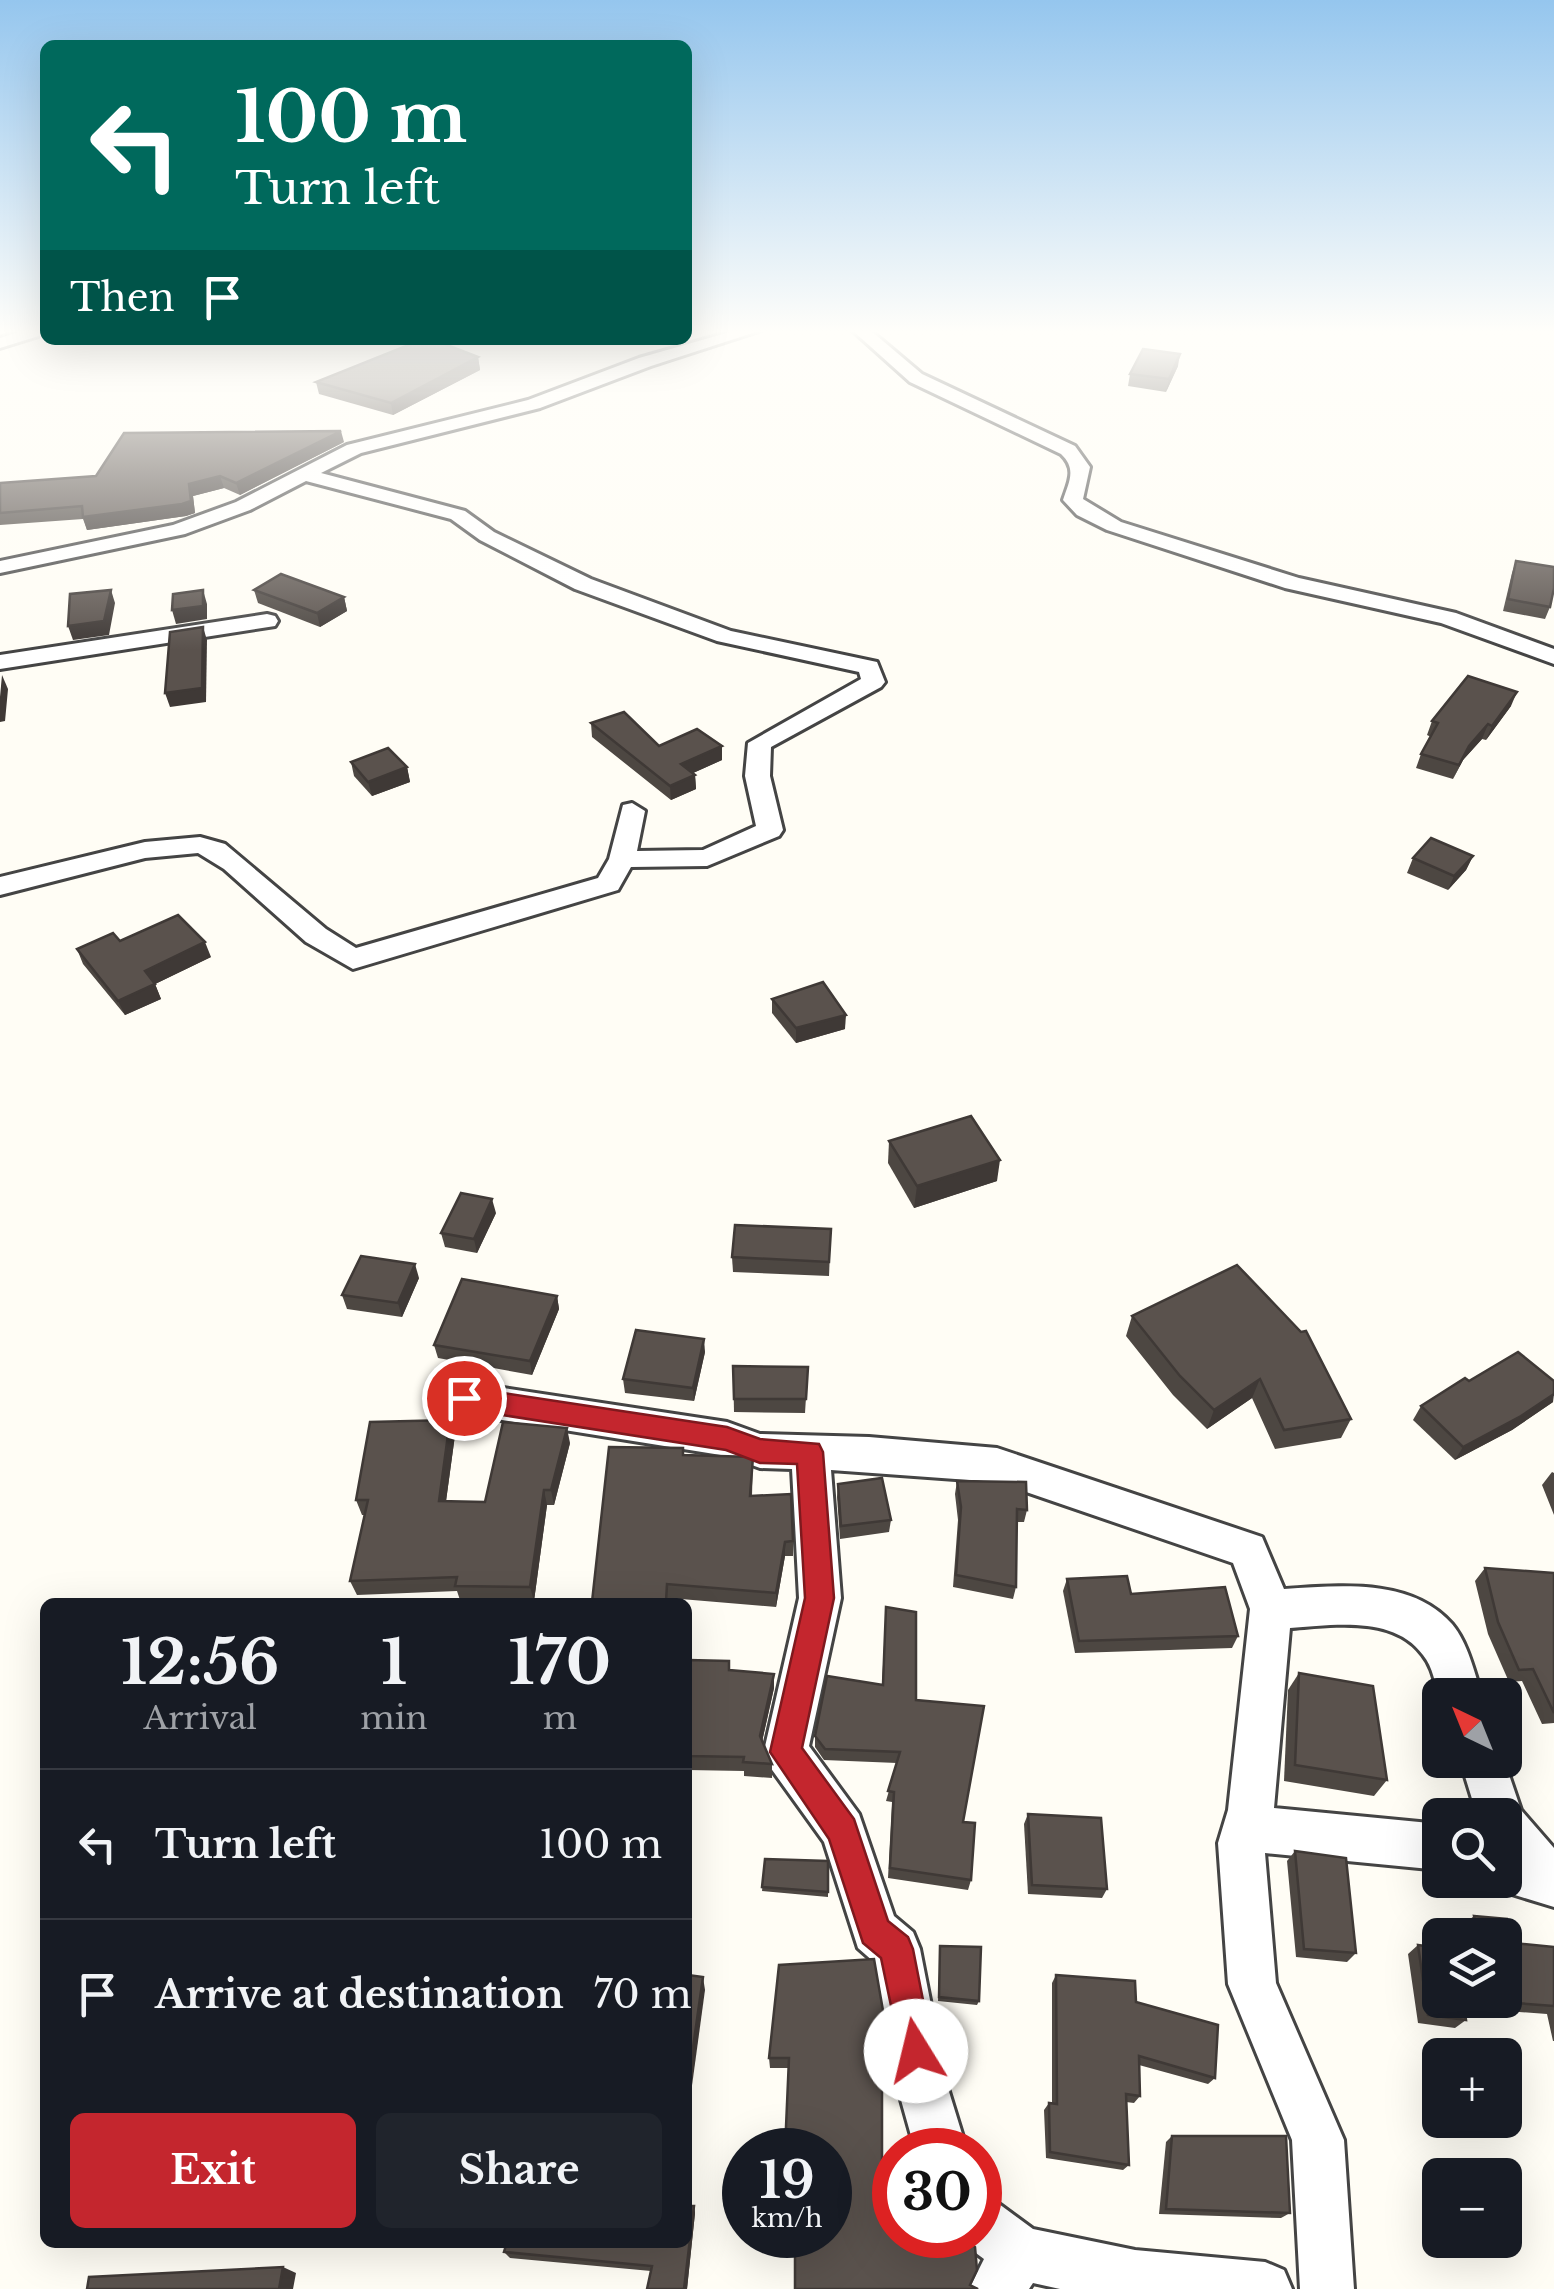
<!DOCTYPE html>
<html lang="en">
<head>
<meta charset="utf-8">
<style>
  body { margin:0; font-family:"Libre Baskerville",serif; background:#20242c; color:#f1f3f6; height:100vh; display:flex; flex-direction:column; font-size:38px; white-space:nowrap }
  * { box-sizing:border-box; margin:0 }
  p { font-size:32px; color:#9ea1a6 }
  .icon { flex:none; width:55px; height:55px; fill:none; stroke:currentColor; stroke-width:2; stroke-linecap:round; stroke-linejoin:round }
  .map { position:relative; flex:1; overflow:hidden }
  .side { position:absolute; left:40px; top:1598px; width:652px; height:650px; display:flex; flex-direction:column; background:#171b24; border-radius:15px; box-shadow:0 10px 40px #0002 }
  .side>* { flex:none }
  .top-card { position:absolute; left:40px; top:40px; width:652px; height:305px; border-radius:15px; box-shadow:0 10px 40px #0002; background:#00695c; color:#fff; overflow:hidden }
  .needle { width:65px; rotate:317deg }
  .buttons { position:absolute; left:1422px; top:1678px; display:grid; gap:20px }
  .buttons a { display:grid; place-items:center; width:100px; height:100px; border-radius:15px; background:#171b24; box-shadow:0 10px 40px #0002; font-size:50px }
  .speed { position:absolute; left:722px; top:2128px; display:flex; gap:20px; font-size:50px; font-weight:700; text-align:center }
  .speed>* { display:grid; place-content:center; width:130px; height:130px; border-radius:50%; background:#171b24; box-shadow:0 10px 40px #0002; line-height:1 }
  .speed small { font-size:25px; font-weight:400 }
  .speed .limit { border:15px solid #d22; background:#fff; color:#111 }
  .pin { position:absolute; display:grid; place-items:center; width:85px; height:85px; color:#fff; margin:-42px; border:5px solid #fff; border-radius:50%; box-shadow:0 2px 10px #0007 }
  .me { position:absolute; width:110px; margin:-55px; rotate:351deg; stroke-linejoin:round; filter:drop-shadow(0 0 8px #0008) }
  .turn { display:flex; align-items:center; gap:35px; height:210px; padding:0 30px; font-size:45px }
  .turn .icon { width:130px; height:130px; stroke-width:2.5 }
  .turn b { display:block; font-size:70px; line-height:85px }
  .then { display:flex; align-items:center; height:95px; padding:0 30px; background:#0003; gap:20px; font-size:38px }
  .eta { display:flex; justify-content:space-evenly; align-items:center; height:170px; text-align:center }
  .eta b { font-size:60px; font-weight:700; line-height:70px }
  .primary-button { display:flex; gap:20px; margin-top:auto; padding:20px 30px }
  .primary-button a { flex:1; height:115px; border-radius:15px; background:#c4262e; color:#fff; font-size:40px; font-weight:700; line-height:115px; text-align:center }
  .primary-button a+a { background:#20242c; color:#f1f3f6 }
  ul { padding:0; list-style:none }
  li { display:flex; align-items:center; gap:30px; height:150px; padding:0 30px; border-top:2px solid #363941 }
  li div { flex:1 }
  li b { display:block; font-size:38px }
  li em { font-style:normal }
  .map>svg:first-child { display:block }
</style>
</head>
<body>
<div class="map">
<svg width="1554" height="2289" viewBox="0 0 1554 2289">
  <rect width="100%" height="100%" fill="#fffdf5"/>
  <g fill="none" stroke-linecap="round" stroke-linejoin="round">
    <defs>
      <g id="minor">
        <path d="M25,330H45V334L0,348V338Z"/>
        <path d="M737,330H762L651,366L540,408L361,453L321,473L465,511L494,532L591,579L731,631L877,662L885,682L881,687L771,747L770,776L783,830L779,836L707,866L631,867L618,890L353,969L306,942L224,869L198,853L145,858L0,895V877L145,842L200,837L225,844L326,929L356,948L598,878L609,859L623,805L632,803L645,811L637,851L703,850L756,826L745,776L748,743L861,679L859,672L717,641L575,589L480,540L451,519L306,481L250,510L185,534L0,573V561L173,525L236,502L347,445L528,400L639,358Z"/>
        <path d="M852,330H870L922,374L1075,446L1090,467L1083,499L1121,522L1299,578L1456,613L1554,649V664L1441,623L1285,588L1107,530L1077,515L1063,500C1069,482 1077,469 1061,454L910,382Z"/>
        <path d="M267,614L275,616L278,621L275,626L0,669V655Z"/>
        <path d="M464,1382L727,1422L760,1434L869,1437L997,1448L1262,1537L1284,1589C1338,1586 1411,1577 1452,1624C1468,1643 1474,1672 1482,1695H1440V1699C1435,1684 1433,1667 1423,1655C1394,1615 1333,1625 1290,1628L1274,1808L1440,1824V1870L1265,1853L1276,1983L1344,2140L1354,2289H1300L1292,2140L1228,1984L1218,1843L1228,1810L1250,1609L1233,1563L997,1482L831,1470L841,1598L809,1746L859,1814L894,1916L913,1932L920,1949L946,2082L967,2150H915L896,2082L874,1962L858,1948L824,1842L770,1767L764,1751L799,1598L792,1469L760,1468L727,1456L464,1414L451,1409L445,1398L451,1387Z"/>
        <path d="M1460,1760H1504L1521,1810L1554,1848V1907L1489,1887L1485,1880H1505V1815H1477Z"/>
        <path d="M980,2196L999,2204L1033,2229L1135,2250L1265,2262L1284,2270L1292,2289H1060L1033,2283L1029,2289H969L984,2259L961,2242L958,2235H980Z"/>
      </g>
    </defs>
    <use href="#minor" stroke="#444" stroke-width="6"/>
    <use href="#minor" fill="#fff" fill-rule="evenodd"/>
  </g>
  <g fill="#4d4742">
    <path d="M249,340H273V342L250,344Z"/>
    <path d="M478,357L480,370L393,415L319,394L316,382Z"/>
    <path d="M1178,366L1166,392L1128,386L1130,374Z"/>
    <path d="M344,442L240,495L224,488L193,496L195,513L186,516L87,530L83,519L0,525V483L96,476Z"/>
    <path d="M1516,561L1550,607L1545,619L1503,611L1512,573Z"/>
    <path d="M254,590L344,597L347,611L320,627L258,603Z"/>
    <path d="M1511,706L1486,740L1482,739L1463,760L1453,779L1416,768L1421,754L1431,737L1427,735L1432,721Z"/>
    <path d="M591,723L659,746H722V760L693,773L695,775L696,789L671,800L592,737Z"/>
    <path d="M351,762L407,767L410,782L372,796L354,776Z"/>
    <path d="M1473,856L1466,870L1448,890L1407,873L1413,858Z"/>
    <path d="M120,941L211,957L155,984L161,999L125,1015L83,964L77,949Z"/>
    <path d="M772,999L845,1029L796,1043L772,1013Z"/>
    <path d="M889,1141L997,1181L914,1208L888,1163Z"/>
    <path d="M496,1213L477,1253L445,1247L441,1233Z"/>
    <path d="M831,1229L829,1276L733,1272L732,1257Z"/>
    <path d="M419,1278L402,1317L347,1309L342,1295Z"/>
    <path d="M557,1296L559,1309L532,1375L438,1358L434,1345Z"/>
    <path d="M1132,1316L1351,1419L1341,1438L1275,1449L1252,1398L1207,1429L1173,1395L1126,1336Z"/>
    <path d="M705,1352L694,1401L625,1393L623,1379Z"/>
    <path d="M733,1366L808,1367L805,1413L734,1412Z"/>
    <path d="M1469,1381L1553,1402L1512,1430L1455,1460L1413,1420L1421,1406Z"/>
    <path d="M450,1420L455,1435L446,1501L485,1502L570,1443L554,1505H547L534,1601L460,1600L457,1591L357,1595L350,1581L364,1515H362L356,1500Z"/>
    <path d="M684,1455L753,1457L752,1496L793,1541V1556H785L776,1607L669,1598L592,1602Z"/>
    <path d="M1552,1472L1554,1473V1515L1542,1485Z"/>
    <path d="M957,1481L1027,1510L1024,1522H1017L1016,1587L1013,1599L953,1587L958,1520L955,1494Z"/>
    <path d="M838,1484L891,1520L889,1532L840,1539L837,1497Z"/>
    <path d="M1485,1568L1554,1573V1723L1542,1724L1522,1681L1509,1682L1488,1634L1475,1581Z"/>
    <path d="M1067,1579L1238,1636L1232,1648L1075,1653L1063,1591Z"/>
    <path d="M886,1607L916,1700L963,1822L971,1880L968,1890L888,1878L892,1802L886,1801L897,1763L824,1760L815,1747V1736L882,1684Z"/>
    <path d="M688,1660L729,1661L730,1670L774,1688L762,1742L772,1764V1778L744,1776V1771L688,1770Z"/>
    <path d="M1299,1673L1387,1780L1374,1796L1284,1781L1288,1690Z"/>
    <path d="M1028,1814L1107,1889L1102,1898L1028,1894L1024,1824Z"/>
    <path d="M1295,1851L1356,1953L1347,1962L1296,1957L1287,1861Z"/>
    <path d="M765,1859L828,1861V1897L762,1891Z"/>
    <path d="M1474,1916L1507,1919L1513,1943L1554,1947V2041H1553L1547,2014L1464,2008L1466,2020L1455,2028L1418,2023L1408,1954L1418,1945L1440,1948V2000H1505V1935H1465L1463,1925Z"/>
    <path d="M940,1946L979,2001L977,2005L938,2001Z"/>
    <path d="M1056,1975L1136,2002L1215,2078L1208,2084L1139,2065L1140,2096L1134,2103L1126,2102L1129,2165L1123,2170L1046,2158L1044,2110L1049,2103L1052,2104V1983Z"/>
    <path d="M769,2058L886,2060L884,2069H882V2222L970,2285L830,2235L789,2068H770Z"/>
    <path d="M1172,2136L1290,2213L1281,2218L1159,2214L1166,2142Z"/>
    <path d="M694,2206L695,2213L687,2289H647L651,2271L510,2258L504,2252Z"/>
  </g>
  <g fill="#3f3936">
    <path d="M1180,354L1178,366L1166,392L1169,379Z"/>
    <path d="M478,357L480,370L393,415L391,403Z"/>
    <path d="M341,431L344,442L240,495L236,483Z"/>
    <path d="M220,476L224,488L193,496L195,513L186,516L87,530L83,517L189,484Z"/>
    <path d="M111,590L115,603L109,635L73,640L68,626Z"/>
    <path d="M203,590L207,604V619L176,624L172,610Z"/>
    <path d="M344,597L347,611L320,627L317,613Z"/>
    <path d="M203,627L207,640L206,702L170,707L165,693Z"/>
    <path d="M2,675L8,689L5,721L0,722V697Z"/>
    <path d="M1517,692L1511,706L1486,740L1492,726Z"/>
    <path d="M1488,724L1482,739L1463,760L1453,779L1469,746Z"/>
    <path d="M722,746V760L682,778L681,764Z"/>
    <path d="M407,767L410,782L372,796L368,782Z"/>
    <path d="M695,775L696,789L671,800L670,786Z"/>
    <path d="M1473,856L1466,870L1448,890L1454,876Z"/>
    <path d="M205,942L211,957L151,986L145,971Z"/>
    <path d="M155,984L161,999L125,1015L118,1001Z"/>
    <path d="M846,1015L845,1029L796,1043V1028Z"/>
    <path d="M1000,1160L997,1181L914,1208L917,1186Z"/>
    <path d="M492,1199L496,1213L477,1253L474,1239Z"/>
    <path d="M415,1264L419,1278L402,1317L398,1303Z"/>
    <path d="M557,1296L559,1309L532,1375L530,1361Z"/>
    <path d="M704,1339L705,1352L694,1401L693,1388Z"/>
    <path d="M1260,1379L1252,1398L1207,1429L1214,1410Z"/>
    <path d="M1554,1394L1553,1402L1512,1430L1455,1460L1463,1447Z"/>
    <path d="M450,1420L455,1435L444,1516L439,1501Z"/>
    <path d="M567,1428L570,1443L554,1505L551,1490Z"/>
    <path d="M544,1490L547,1505L534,1601L530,1587Z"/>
    <path d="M785,1542V1556L776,1607V1593Z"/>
    <path d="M774,1674V1688L760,1750V1736Z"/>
    <path d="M703,1977L705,1990L691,2093L688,2083Z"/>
    <path d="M694,2206L695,2213L687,2289H684Z"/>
    <path d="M283,2267L296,2273L293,2289H279Z"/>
  </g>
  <g fill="#5a524d" stroke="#3f3936" stroke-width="2.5">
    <path d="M421,340H434L478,357L391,403L316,382Z"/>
    <path d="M1143,349L1180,354L1169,379L1130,374Z"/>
    <path d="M341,431L236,483L220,476L189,484L191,501L182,504L83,517L82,506L0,513V483L96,476L124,433Z"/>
    <path d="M1516,561L1554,567V588L1550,607L1508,599Z"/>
    <path d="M281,574L344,597L317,613L254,590Z"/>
    <path d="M111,590L104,621L68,626L70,594Z"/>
    <path d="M203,590V606L172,610L173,594Z"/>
    <path d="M203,627L202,688L165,693L170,632Z"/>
    <path d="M1468,676L1517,692L1492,726L1488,724L1469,746L1459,765L1421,754L1438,723L1432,721Z"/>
    <path d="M624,712L659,746L697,729L722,746L681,764L695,775L670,786L591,723Z"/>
    <path d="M388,748L407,767L368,782L351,762Z"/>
    <path d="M1431,838L1473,856L1454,876L1413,858Z"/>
    <path d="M178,915L205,942L145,971L155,984L118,1001L77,949L113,933L120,941Z"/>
    <path d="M823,982L846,1015L796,1028L772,999Z"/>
    <path d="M971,1116L1000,1160L917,1186L889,1141Z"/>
    <path d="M461,1193L492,1199L474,1239L441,1233Z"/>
    <path d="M735,1225L831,1229L829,1262L732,1257Z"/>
    <path d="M361,1256L415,1264L398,1303L342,1295Z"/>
    <path d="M1237,1265L1301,1332L1306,1331L1351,1419L1284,1430L1260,1379L1214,1410L1180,1376L1132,1316Z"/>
    <path d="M462,1279L557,1296L530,1361L434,1345Z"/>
    <path d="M636,1330L704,1339L693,1388L623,1379Z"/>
    <path d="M1518,1352L1554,1381V1394L1521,1416L1463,1447L1421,1406L1465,1378L1469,1381Z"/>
    <path d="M733,1366L808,1367L806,1399H734Z"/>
    <path d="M450,1420L439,1501L485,1502L503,1422L567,1428L551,1490H544L530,1587L455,1586L457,1577L350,1581L368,1500H356L370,1422Z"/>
    <path d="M609,1447L683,1448V1455L753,1457L750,1496L791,1494L793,1541L785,1542L776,1593L667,1584L666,1602H592Z"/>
    <path d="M882,1478L891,1520L841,1526L838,1484Z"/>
    <path d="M957,1481L1026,1482L1027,1510L1017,1509L1016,1587L956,1575L961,1507Z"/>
    <path d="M1485,1568L1554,1573V1713L1533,1669L1519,1670L1498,1622Z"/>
    <path d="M1127,1576L1131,1594L1225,1587L1238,1636L1079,1641L1067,1579Z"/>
    <path d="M886,1607L916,1612V1700L984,1706L963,1822L975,1823L971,1880L890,1868L894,1792L888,1791L900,1752L825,1749L815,1736L827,1676L883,1685Z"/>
    <path d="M688,1660L729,1661V1670L774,1674L760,1736L772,1764L743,1762L744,1757L688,1756Z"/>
    <path d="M1299,1673L1373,1686L1387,1780L1295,1765Z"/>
    <path d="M1028,1814L1101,1818L1107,1889L1032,1885Z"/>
    <path d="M1295,1851L1346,1858L1356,1953L1304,1949Z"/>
    <path d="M765,1859L828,1861V1892L762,1887Z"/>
    <path d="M1474,1916L1507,1919L1513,1943L1554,1947V2006L1476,2000H1505V1935H1478Z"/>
    <path d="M1418,1945L1440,1948V2000H1463L1466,2020L1428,2015Z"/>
    <path d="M940,1946L981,1947L979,2001L939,1997Z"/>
    <path d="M874,1959L885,2022L886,2060H882V2222L895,2224V2235H962L975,2247L977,2270L970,2285L978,2289H795V2235H830V2150H785L789,2058H769L779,1965Z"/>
    <path d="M688,1975L703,1977L688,2083Z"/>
    <path d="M1056,1975L1135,1981L1136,2002L1218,2025L1215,2078L1139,2056L1140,2096L1126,2094L1129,2165L1050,2152L1049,2103L1057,2104Z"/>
    <path d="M1172,2136H1286L1290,2213L1166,2209Z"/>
    <path d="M688,2206H694L684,2289H647L652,2266L504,2252L507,2242H688Z"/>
    <path d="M283,2267L279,2289H87L89,2277Z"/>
  </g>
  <linearGradient id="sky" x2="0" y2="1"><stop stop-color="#95c6ee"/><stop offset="0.51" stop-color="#fffefa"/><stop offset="1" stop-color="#fffefa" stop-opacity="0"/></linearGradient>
  <rect width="1554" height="650" fill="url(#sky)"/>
  <path fill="#c4262e" stroke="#7f191e" stroke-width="2.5" d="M464,1387L727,1427L760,1439L819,1444L823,1452L834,1598L802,1748L854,1819L888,1921L908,1937L913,1949L933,2051L928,2063L916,2069L903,2063L881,1958L863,1943L829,1839L770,1752L805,1598L797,1464L760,1463L726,1450L464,1409L455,1406L451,1398L455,1390Z"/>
</svg>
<div class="buttons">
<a><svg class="needle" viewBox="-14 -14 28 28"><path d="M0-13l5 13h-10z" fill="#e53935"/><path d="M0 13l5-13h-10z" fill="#9ea1a6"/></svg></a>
<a><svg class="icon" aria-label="search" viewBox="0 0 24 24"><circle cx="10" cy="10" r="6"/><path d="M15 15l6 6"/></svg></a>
<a><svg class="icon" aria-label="layers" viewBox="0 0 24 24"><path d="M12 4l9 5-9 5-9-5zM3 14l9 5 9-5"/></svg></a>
<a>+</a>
<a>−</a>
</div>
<div class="speed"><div>19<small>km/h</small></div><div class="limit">30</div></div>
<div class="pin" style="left:464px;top:1398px;background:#d93025"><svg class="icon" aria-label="arrive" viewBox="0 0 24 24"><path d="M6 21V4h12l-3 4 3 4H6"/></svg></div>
<svg class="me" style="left:916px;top:2051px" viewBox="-20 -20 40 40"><circle r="19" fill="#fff"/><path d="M0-13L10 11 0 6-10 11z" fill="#c4262e"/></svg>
<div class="top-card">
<div class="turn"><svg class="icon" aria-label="left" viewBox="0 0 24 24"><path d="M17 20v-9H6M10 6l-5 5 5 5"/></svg><div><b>100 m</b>Turn left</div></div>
<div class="then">Then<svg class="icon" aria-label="arrive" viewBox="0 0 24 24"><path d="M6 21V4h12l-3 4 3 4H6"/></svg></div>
</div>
<section class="side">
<div class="eta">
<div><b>12:56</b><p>Arrival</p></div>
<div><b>1</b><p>min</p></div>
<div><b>170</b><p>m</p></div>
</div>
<ul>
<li><svg class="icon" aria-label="left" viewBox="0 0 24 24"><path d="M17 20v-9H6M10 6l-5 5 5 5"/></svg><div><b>Turn left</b></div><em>100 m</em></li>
<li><svg class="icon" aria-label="arrive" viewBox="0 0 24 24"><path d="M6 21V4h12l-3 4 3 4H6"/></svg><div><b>Arrive at destination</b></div><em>70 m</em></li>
</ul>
<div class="primary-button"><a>Exit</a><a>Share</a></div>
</section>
</div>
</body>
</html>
